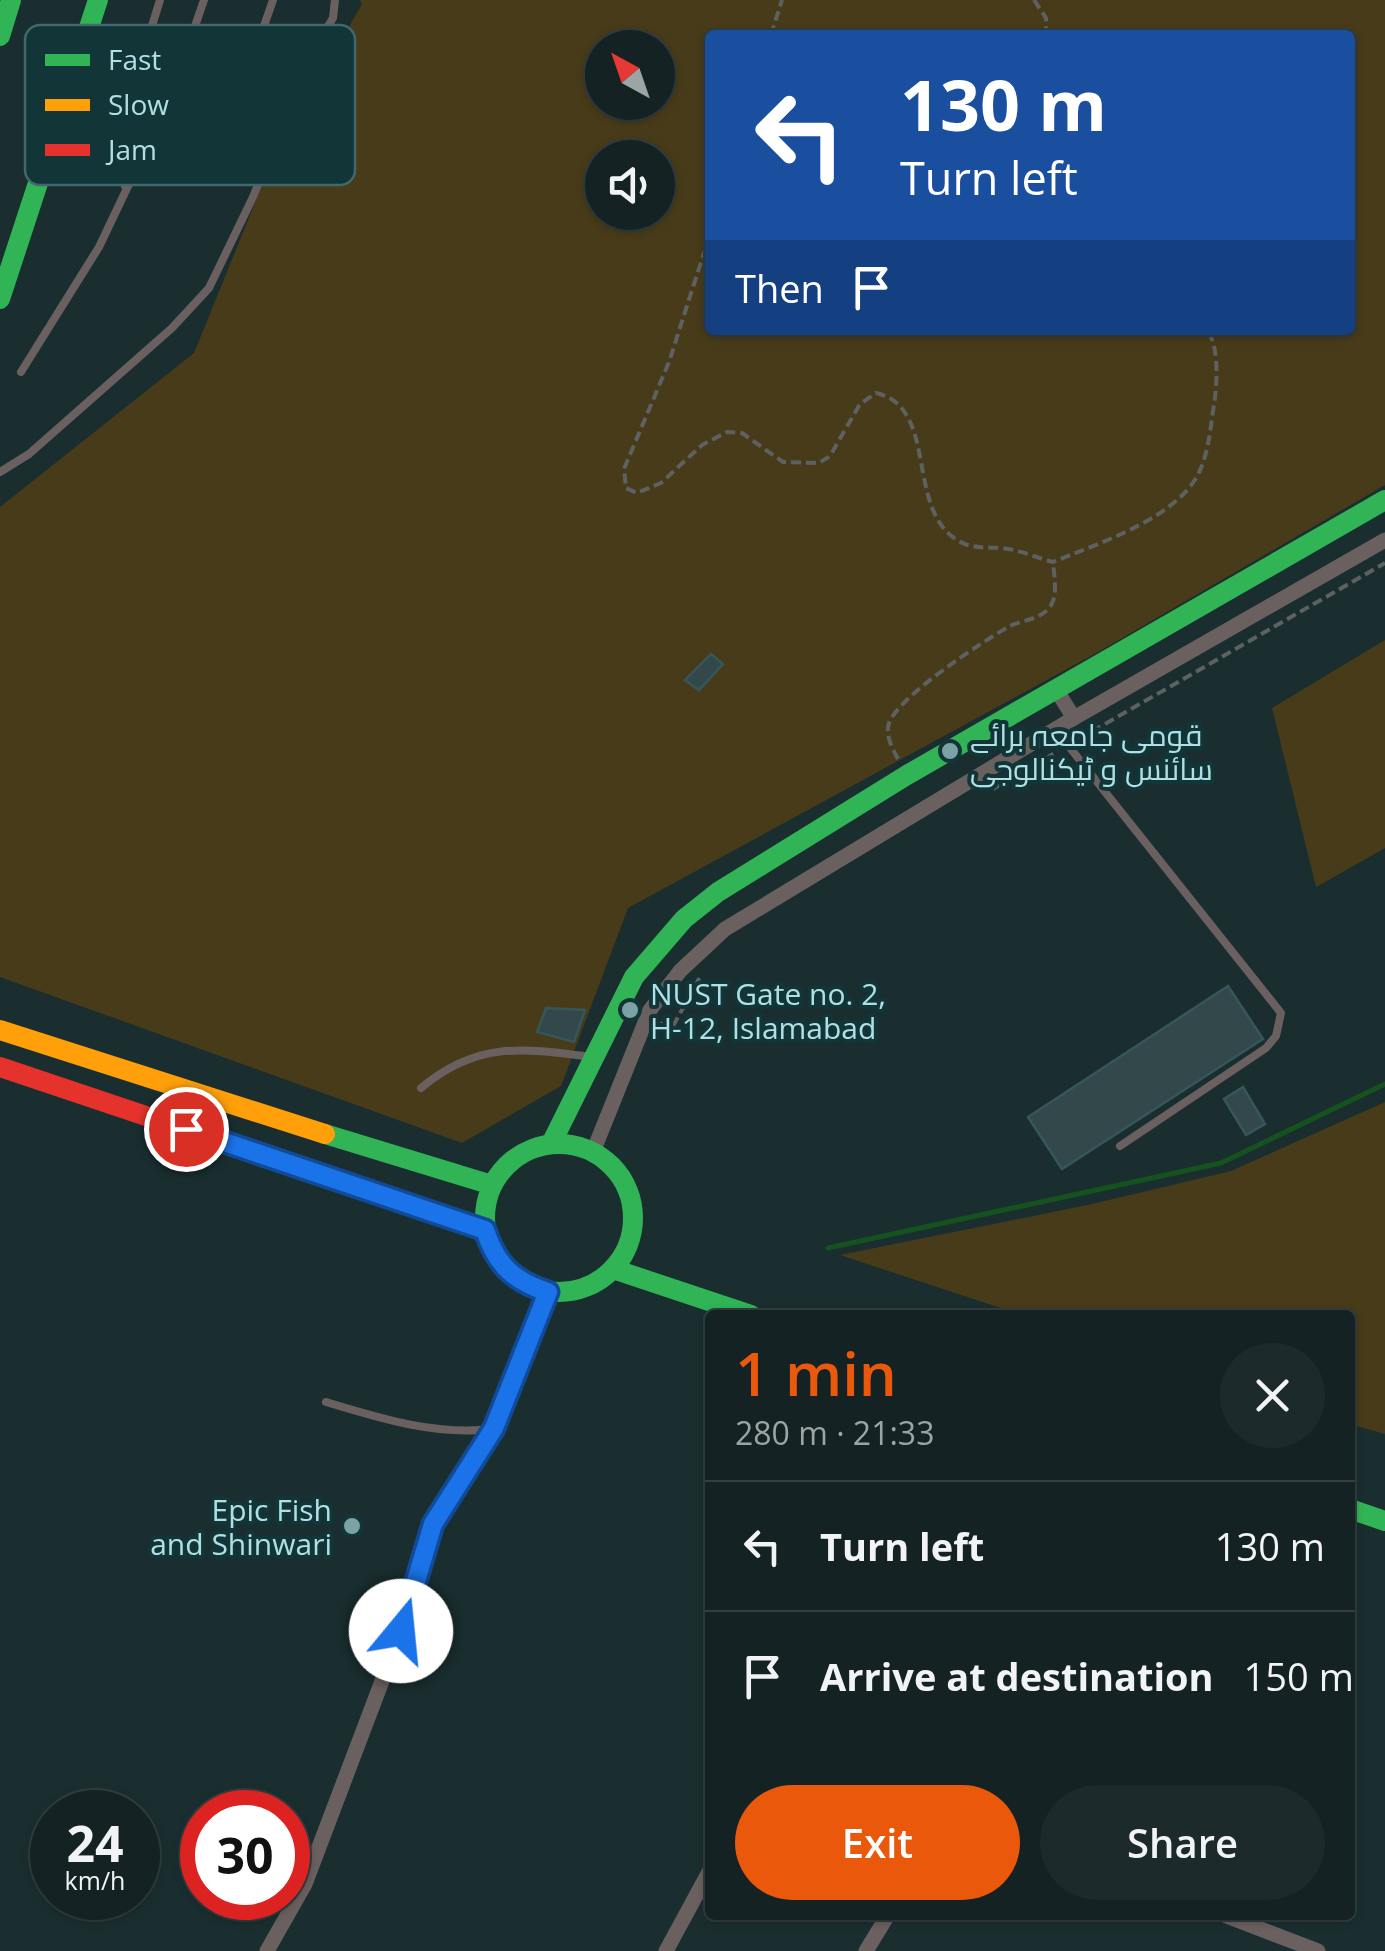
<!DOCTYPE html>
<html lang="en">
<head>
<meta charset="utf-8">
<style>
  body { margin:0; font-family:"Open Sans",Cairo,sans-serif; background:#1d2a2c; color:#f1f3f6; height:100vh; display:flex; flex-direction:column; font-size:38px; white-space:nowrap }
  * { box-sizing:border-box; margin:0 }
  p { font-size:32px; color:#9da4a6 }
  .icon { flex:none; width:55px; height:55px; fill:none; stroke:currentColor; stroke-width:2; stroke-linecap:round; stroke-linejoin:round }
  .map { position:relative; flex:1; overflow:hidden }
  .details { position:absolute; left:705px; top:1310px; width:650px; height:610px; display:flex; flex-direction:column; background:#142224; border-radius:10px; box-shadow:0 2px 8px #0004,0 0 0 2px #333f41 }
  .details>* { flex:none }
  .hud { position:absolute; left:705px; top:30px; width:650px; height:305px; border-radius:10px; box-shadow:0 2px 8px #0004,0 0 0 2px #333f41; background:#1a4fa0; color:#fff; overflow:hidden }
  .needle { width:65px; rotate:320deg }
  .buttons { position:absolute; left:585px; top:30px; display:grid; gap:20px }
  .buttons a { display:grid; place-items:center; width:90px; height:90px; border-radius:50%; background:#142224; box-shadow:0 2px 8px #0004,0 0 0 2px #333f41; font-size:50px }
  .speed { position:absolute; left:30px; top:1790px; display:flex; gap:20px; font-size:50px; font-weight:700; text-align:center }
  .speed>* { display:grid; place-content:center; width:130px; height:130px; border-radius:50%; background:#142224; box-shadow:0 2px 8px #0004,0 0 0 2px #333f41; line-height:1 }
  .speed small { font-size:25px; font-weight:400 }
  .speed .limit { border:15px solid #d22; background:#fff; color:#111 }
  .pin { position:absolute; display:grid; place-items:center; width:85px; height:85px; color:#fff; margin:-42px; border:5px solid #fff; border-radius:50%; box-shadow:0 2px 10px #0007 }
  .me { position:absolute; width:110px; margin:-55px; rotate:17deg; stroke-linejoin:round; filter:drop-shadow(0 0 8px #0008) }
  .turn { display:flex; align-items:center; gap:35px; height:210px; padding:0 30px; font-size:45px }
  .turn .icon { width:130px; height:130px; stroke-width:2.5 }
  .turn b { display:block; font-size:70px; line-height:85px }
  .then { display:flex; align-items:center; height:95px; padding:0 30px; background:#0003; gap:20px; font-size:38px }
  .round { display:grid; place-items:center; flex:none; width:105px; height:105px; border-radius:52px; background:#1d2a2c }
  .headline { display:flex; align-items:center; justify-content:space-between; height:170px; padding:0 30px }
  h1 { font-size:60px; font-weight:600; line-height:75px; color:#ea580c }
  .action { display:flex; gap:20px; margin-top:auto; padding:20px 30px }
  .action a { flex:1; height:115px; border-radius:60px; background:#ea580c; color:#fff; font-size:40px; font-weight:600; line-height:115px; text-align:center }
  .action a+a { background:#1d2a2c; color:#f1f3f6 }
  ul { padding:0; list-style:none }
  li { display:flex; align-items:center; gap:30px; height:130px; padding:0 30px; border-top:2px solid #333f41 }
  li div { flex:1 }
  li b { display:block; font-size:38px }
  li em { font-style:normal }
  .map>svg:first-child { display:block }
</style>
</head>
<body>
<div class="map">
<svg width="1385" height="1951" viewBox="0 0 1385 1951">
  <rect width="100%" height="100%" fill="#1a2e30"/>
  <g fill="#473b19" fill-rule="evenodd">
    <path d="M360,0H1385V485L1100,651L628,908L561,1086L462,1143L0,977V507L194,353L272,161L362,4ZM710,35H1350V330H710ZM602,48H658V102H602ZM602,158H658V212H602Z"/>
    <path d="M1385,640V848L1316,887L1272,708Z"/>
    <path d="M1385,1102V1434L1350,1424V1315H1022L840,1255L1092,1204L1231,1171Z"/>
  </g>
  <g fill="none" stroke-linecap="round" stroke-linejoin="round">
    <path stroke="#15521d" stroke-width="5" d="M828,1248L1221,1163L1385,1084"/>
  </g>
  <g fill="#33484a" stroke="#365659" stroke-width="2.5">
    <path d="M711,654L723,664L699,690L685,680Z"/>
    <path d="M1228,986L1263,1039L1062,1169L1028,1117Z"/>
    <path d="M546,1008L585,1010L574,1042L537,1032Z"/>
    <path d="M1243,1087L1265,1124L1246,1135L1224,1099Z"/>
  </g>
  <g fill="none" stroke-linecap="round" stroke-linejoin="round">
    <g stroke="#5e6161" stroke-width="4" stroke-dasharray="10 5" stroke-linecap="butt">
      <path d="M1034,0L1046,18V35"/>
      <path d="M771,35L782,0"/>
      <path d="M202,101L205,78"/>
      <path d="M710,234L669,362L624,469L626,488L637,493L661,483L702,445L727,432L742,433L783,462L819,463L830,456L860,404L876,393C939,407 905,508 957,540C971,549 985,547 1001,548C1018,549 1037,558 1053,562C1099,543 1182,517 1201,468C1210,446 1211,421 1215,398C1217,379 1219,346 1207,330"/>
      <path d="M1079,739L1385,563"/>
      <path d="M898,759C892,748 885,735 889,723C899,696 982,642 1008,627C1023,619 1046,620 1053,601C1057,590 1054,574 1053,562"/>
      <path d="M993,789L1058,751"/>
      <path d="M660,1023L672,1028L700,977"/>
    </g>
    <g stroke="#6b6060" stroke-width="8">
      <path d="M201,111L233,116L273,0"/>
      <path d="M125,186L151,29L160,0"/>
      <path d="M21,372L99,247L171,96L204,0"/>
      <path d="M0,472L29,454L172,328L209,288L253,197L312,52L333,18L335,0"/>
      <path d="M1055,729L1281,1013L1276,1036L1266,1048L1120,1146"/>
      <path d="M421,1088C477,1041 523,1048 591,1057"/>
      <path d="M326,1402C379,1418 436,1436 492,1429"/>
    </g>
    <g stroke="#6b6060" stroke-width="15">
      <path d="M1057,691L1074,718"/>
      <path d="M593,1152L650,1010L680,971L725,929L1074,718L1385,540"/>
      <path d="M1224,1915L1318,1951"/>
      <path d="M267,1951L305,1884L401,1631L433,1525L494,1428L548,1292"/>
      <path d="M666,1951L710,1870"/>
      <path d="M866,1951L888,1915"/>
    </g>
    <g stroke="#30b455" stroke-width="20">
      <path d="M0,36L11,0"/>
      <path d="M0,299L98,0"/>
      <path d="M325,1134L492,1185"/>
      <circle cx="559" cy="1218" r="74"/>
      <path d="M551,1144L634,977L684,919L718,892L907,775L1385,500"/>
      <path d="M613,1269L751,1315"/>
      <path d="M1350,1509L1385,1521"/>
    </g>
    <path stroke="#ff9f0a" stroke-width="20" d="M0,1030L325,1134"/>
    <path stroke="#e5322d" stroke-width="20" d="M0,1067L485,1230"/>
  </g>
  <g fill="none" stroke-linecap="round" stroke-linejoin="round">
    <defs>
      <path id="route" d="M186,1129L485,1230C496,1264 513,1281 548,1292L494,1428L433,1524L401,1631"/>
    </defs>
    <use href="#route" stroke="#114b97" stroke-width="25"/>
    <use href="#route" stroke="#1a73e8" stroke-width="18"/>
  </g>
  <g fill="#7ca2a6" stroke="#123538" stroke-width="4">
    <circle cx="950" cy="751" r="10"/>
    <circle cx="630" cy="1010" r="10"/>
    <circle cx="352" cy="1526" r="10"/>
  </g>
  <g text-anchor="middle" dominant-baseline="central" stroke-width="8" stroke-linejoin="round" paint-order="stroke">
    <g font-size="30" fill="#b0e0e5" stroke="#123538" text-anchor="start">
      <text x="970" y="734">قومی جامعہ برائے<tspan x="970" dy="34">سائنس و ٹیکنالوجی</tspan></text>
      <text x="650" y="993">NUST Gate no. 2,<tspan x="650" dy="34">H-12, Islamabad</tspan></text>
      <text x="332" y="1509" text-anchor="end">Epic Fish<tspan x="332" dy="34">and Shinwari</tspan></text>
    </g>
  </g>
  <rect x="25" y="25" width="330" height="160" rx="15" fill="#123538" stroke="#41686c" stroke-width="2.5"/>
  <rect x="45" y="54" width="45" height="12" fill="#30b455"/>
  <rect x="45" y="99" width="45" height="12" fill="#ff9f0a"/>
  <rect x="45" y="144" width="45" height="12" fill="#e5322d"/>
  <g font-size="28" fill="#b0e0e5">
    <text x="108" y="70">Fast</text>
    <text x="108" y="115">Slow</text>
    <text x="108" y="160">Jam</text>
  </g>
</svg>
<div class="buttons">
<a><svg class="needle" viewBox="-14 -14 28 28"><path d="M0-13l5 13h-10z" fill="#e53935"/><path d="M0 13l5-13h-10z" fill="#9da4a6"/></svg></a>
<a><svg class="icon" aria-label="sound" viewBox="0 0 24 24"><path d="M4 9h4l5-4v14l-5-4H4zM17 9q2 3 0 6"/></svg></a>
</div>
<div class="speed"><div>24<small>km/h</small></div><div class="limit">30</div></div>
<div class="pin" style="left:186px;top:1129px;background:#d93025"><svg class="icon" aria-label="arrive" viewBox="0 0 24 24"><path d="M6 21V4h12l-3 4 3 4H6"/></svg></div>
<svg class="me" style="left:401px;top:1631px" viewBox="-20 -20 40 40"><circle r="19" fill="#fff"/><path d="M0-13L10 11 0 6-10 11z" fill="#1a73e8"/></svg>
<div class="hud">
<div class="turn"><svg class="icon" aria-label="left" viewBox="0 0 24 24"><path d="M17 20v-9H6M10 6l-5 5 5 5"/></svg><div><b>130 m</b>Turn left</div></div>
<div class="then">Then<svg class="icon" aria-label="arrive" viewBox="0 0 24 24"><path d="M6 21V4h12l-3 4 3 4H6"/></svg></div>
</div>
<section class="details">
<div class="headline"><div><h1>1 min</h1><p>280 m · 21:33</p></div><a class="round"><svg class="icon" aria-label="close" viewBox="0 0 24 24"><path d="M6 6l12 12M18 6L6 18"/></svg></a></div>
<ul>
<li><svg class="icon" aria-label="left" viewBox="0 0 24 24"><path d="M17 20v-9H6M10 6l-5 5 5 5"/></svg><div><b>Turn left</b></div><em>130 m</em></li>
<li><svg class="icon" aria-label="arrive" viewBox="0 0 24 24"><path d="M6 21V4h12l-3 4 3 4H6"/></svg><div><b>Arrive at destination</b></div><em>150 m</em></li>
</ul>
<div class="action"><a>Exit</a><a>Share</a></div>
</section>
</div>
</body>
</html>
